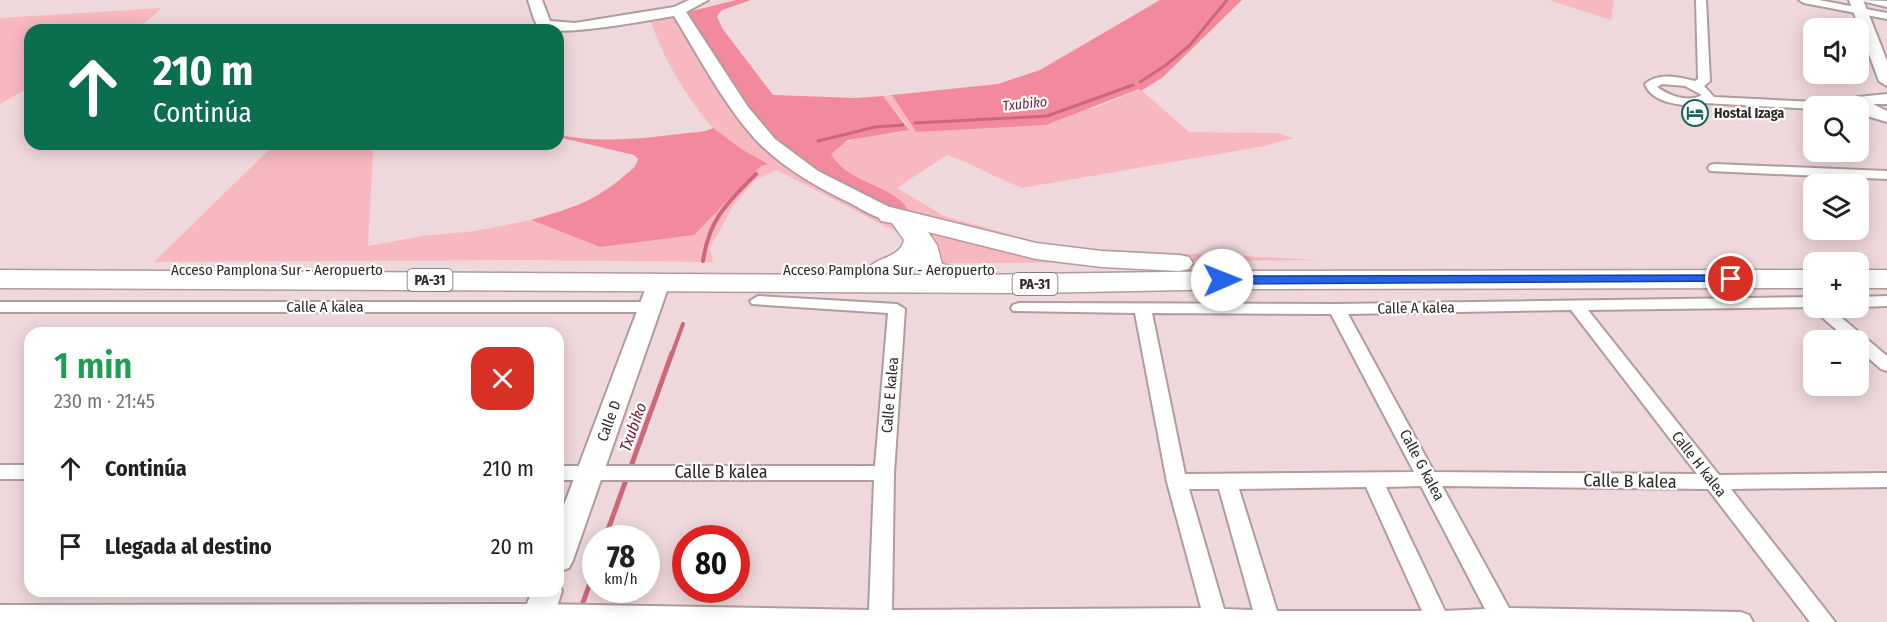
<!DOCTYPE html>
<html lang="es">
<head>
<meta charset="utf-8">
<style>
  body { margin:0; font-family:"Fira Sans Condensed",sans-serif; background:#f6f6f6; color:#202124; height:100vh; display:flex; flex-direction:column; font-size:22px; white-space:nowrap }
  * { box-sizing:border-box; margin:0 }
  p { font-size:20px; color:#757577 }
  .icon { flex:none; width:33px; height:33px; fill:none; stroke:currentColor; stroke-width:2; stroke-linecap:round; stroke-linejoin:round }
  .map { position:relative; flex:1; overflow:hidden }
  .details { position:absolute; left:24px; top:327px; width:540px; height:270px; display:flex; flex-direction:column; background:#fff; border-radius:18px; box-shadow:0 3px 15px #0003 }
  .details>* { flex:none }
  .banner { position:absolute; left:24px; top:24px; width:540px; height:126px; border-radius:18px; box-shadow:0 3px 15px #0003; background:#0b6e4f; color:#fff; overflow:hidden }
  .buttons { position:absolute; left:1803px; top:18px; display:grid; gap:12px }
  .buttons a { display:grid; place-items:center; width:66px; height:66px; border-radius:12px; background:#fff; box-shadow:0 3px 15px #0003; font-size:30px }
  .speed { position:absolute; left:582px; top:525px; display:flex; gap:12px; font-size:30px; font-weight:700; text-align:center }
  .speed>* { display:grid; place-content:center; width:78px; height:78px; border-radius:50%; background:#fff; box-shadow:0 3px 15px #0003; line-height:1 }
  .speed small { font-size:15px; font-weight:400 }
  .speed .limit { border:9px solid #d22; background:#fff; color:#111 }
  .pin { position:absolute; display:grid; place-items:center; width:51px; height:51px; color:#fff; margin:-26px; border:3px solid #fff; border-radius:50%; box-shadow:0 2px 6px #0007 }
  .me { position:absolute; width:66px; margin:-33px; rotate:89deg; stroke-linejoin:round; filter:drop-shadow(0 0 4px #0008) }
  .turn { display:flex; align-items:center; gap:21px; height:126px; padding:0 30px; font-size:27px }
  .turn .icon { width:78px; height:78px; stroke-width:2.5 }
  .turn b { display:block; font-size:42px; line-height:51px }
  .round { display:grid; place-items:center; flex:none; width:63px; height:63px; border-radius:18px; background:#f6f6f6 }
  .headline { display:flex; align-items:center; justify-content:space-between; height:102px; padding:0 30px }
  h1 { font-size:36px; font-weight:600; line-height:45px; color:#1e9e55 }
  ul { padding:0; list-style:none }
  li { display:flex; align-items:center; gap:18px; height:78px; padding:0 30px }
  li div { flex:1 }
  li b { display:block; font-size:22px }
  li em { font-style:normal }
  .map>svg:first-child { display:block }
</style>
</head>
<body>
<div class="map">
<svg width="1887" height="622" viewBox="0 0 1887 622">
  <rect width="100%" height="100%" fill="#efd8db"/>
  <g fill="#f8b8c0">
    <path d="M1549,0H1614L1611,20Z"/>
    <path d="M162,8L146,22L132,30H30V87L0,104V18Z"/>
    <path d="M688,12L766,128L789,150L863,195L910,216C906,210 902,201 896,197C873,182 845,179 831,154C852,133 875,135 903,132L907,125L883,96L892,95L916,132L1095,108L1140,89L1189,132L1278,133L1293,138L1265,146L1022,188C996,178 973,164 947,155L897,188L944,216L1055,247L1321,260L882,264L905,249L908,238L777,170L755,180L733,206L710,248L713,262L529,260L154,262L275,144H370L373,155L368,246L422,236L475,231L531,220L600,247L767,164C749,155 726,143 712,127C686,97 664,60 651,22L668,19Z"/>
  </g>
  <g fill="#f38a9b">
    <path d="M736,0H751L722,10L717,16L722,28L773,95L856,98L883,96L909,130L848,140L831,154C849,186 898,184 910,214C867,197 824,180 788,149C746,113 718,58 688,12Z"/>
    <path d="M1160,0H1242L1163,77L1141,91L1139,89L1046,125L916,132L892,95L998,84L1040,70Z"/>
    <path d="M713,128L743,150L768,164L761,166L694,235L600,247L531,220C569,209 594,202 624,176C631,170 635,169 638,159L634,155L558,137V135C599,143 639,139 680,134C691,132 704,133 713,128Z"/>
  </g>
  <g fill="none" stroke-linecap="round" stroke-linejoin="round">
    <g stroke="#cc687a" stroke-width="3">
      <path d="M1140,82L1166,65L1190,45L1227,0"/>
      <path d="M915,123L1047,116L1133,85"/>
      <path d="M818,141L875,127L903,125"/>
    </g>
    <g stroke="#cc687a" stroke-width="4">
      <path d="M703,261C709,219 727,203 756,174"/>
      <path d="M672,354L683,324"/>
    </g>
    <g stroke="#cc687a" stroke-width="5">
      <path d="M605,538L672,353"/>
      <path d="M581,608L596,566"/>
    </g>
    <defs>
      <g id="street">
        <path d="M1696,0H1706L1710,81L1704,86L1714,97L1816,102L1822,106H1814V109L1704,103C1687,108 1652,104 1645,84C1658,72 1679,77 1695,81L1698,79ZM1662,84L1685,86L1702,95C1688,103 1670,96 1657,87Z"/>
        <path d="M1799,0H1819L1887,13V19L1804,3Z"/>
        <path d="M1858,0L1887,1V7Z"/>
        <path d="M1715,164L1887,171V179L1710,171L1708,168L1710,165Z"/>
        <path d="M758,296L897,304L905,309L894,473L892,610L1201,608L1167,482L1135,313L1013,311L1011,308L1013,305L1019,303L1337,304L1814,297V307L1588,310L1719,475L1887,473V487L1731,489L1835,622H1810L1708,489L1442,486L1509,608L1741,612L1749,615L1753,622H0V605L538,604L869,610L874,480H558V466H875L888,313L752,304L750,301ZM1571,310L1697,474L1434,472L1348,314ZM1152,313L1331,314L1414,472L1185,474ZM1421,486L1485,609L1445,611L1386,487ZM1366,487L1422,611H1277L1239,489ZM1189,489H1219L1253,610L1224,609Z"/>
        <path d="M1887,296V306L1858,307V297Z"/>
        <path d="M0,302H649L657,307L649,312H0Z"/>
        <path d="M1814,307L1830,308L1887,356V371L1881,369L1858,349V340H1848L1815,311Z"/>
        <rect x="0" y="465" width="30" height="14"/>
      </g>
      <g id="secondary">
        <path d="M528,0H542L550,21L575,23L674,7L689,0H708L686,12L748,107L775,139L818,171L897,211L900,215L897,219C881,223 864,210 850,203C819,188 787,170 762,146C729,114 698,55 674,16C654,19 549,40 538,26C533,20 531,8 528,0Z"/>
        <path d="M1849,0H1863L1887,61V86L1879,81Z"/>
        <path d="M1887,94V104H1873L1887,111V122L1867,116L1854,104L1858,97Z"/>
        <path d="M659,276L667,277L670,282L573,560L569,568L558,572V521L648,282L651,277Z"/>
        <path d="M558,582L562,591L552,622H520L532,591H558Z"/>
      </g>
      <g id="highway">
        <path d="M890,207L1036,243L1102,251L1179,255L1189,257L1193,263L1189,269L1179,271L1102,267L1036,259L928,232L937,245L942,264L972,271L975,275L1235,271L1814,270V288L1235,289L1032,293L0,288V270L870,275L867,270C876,256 900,259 904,240L892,223L881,221L877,215L881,209ZM913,266L921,275H895Z"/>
        <rect x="1858" y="270" width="29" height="18"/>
      </g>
    </defs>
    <use href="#street" stroke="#b09b9d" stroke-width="4"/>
    <use href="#secondary" stroke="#b09b9d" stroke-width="4"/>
    <use href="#highway" stroke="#b09b9d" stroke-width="3"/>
    <use href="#street" fill="#fff" fill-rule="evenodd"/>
    <use href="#secondary" fill="#fff" fill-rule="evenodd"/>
    <use href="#highway" fill="#fff" fill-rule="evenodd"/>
  </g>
  <path fill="#2563eb" stroke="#184099" stroke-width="1.5" d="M1731,275L1738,279L1736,281L1222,284L1216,280L1222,276Z"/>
  <defs>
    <symbol id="hotel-ring" viewBox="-11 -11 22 22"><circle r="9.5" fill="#fff" stroke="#166460" stroke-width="1.5"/><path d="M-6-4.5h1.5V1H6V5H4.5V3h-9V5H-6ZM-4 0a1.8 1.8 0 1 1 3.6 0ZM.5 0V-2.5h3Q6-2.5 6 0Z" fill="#166460"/></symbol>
  </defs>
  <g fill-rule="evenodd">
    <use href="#hotel-ring" x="1680" y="98" width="30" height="30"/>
  </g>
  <g text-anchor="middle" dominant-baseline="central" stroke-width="4.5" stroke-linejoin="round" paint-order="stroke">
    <g font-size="14" font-style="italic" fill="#751832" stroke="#fff">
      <text transform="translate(1025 104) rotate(-6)">Txubiko</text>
    </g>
    <g font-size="14" font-weight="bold" fill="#312829" stroke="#fff" text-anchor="start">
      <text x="1714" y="113">Hostal Izaga</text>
    </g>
    <g fill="#fff" stroke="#6f6869" stroke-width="1.5">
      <rect x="407.5" y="269" width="45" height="22" rx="4.5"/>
      <rect x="1012.5" y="273" width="45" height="22" rx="4.5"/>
    </g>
    <g font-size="14" font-weight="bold" fill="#312829">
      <text x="430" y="280">PA-31</text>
      <text x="1035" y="284">PA-31</text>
    </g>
    <g font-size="15" fill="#312829" stroke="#fff">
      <text x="277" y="270">Acceso Pamplona Sur - Aeropuerto</text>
      <text x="889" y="270">Acceso Pamplona Sur - Aeropuerto</text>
      <text x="325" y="307">Calle A kalea</text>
      <text transform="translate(1416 308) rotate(-1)">Calle A kalea</text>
      <text transform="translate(890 395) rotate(-85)">Calle E kalea</text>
      <text transform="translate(609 421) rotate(-70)">Calle D</text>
      <text transform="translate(1699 464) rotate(52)">Calle H kalea</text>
      <text transform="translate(1422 465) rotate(62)">Calle G kalea</text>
    </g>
    <g font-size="16" font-style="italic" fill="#751832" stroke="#fff">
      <text transform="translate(633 427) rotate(-70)">Txubiko</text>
    </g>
    <g font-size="18" fill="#312829" stroke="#fff">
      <text x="721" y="472">Calle B kalea</text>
      <text transform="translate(1630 481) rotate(1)">Calle B kalea</text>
    </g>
  </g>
</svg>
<div class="buttons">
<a><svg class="icon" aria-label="sound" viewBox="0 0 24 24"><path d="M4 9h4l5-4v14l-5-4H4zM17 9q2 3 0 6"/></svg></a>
<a><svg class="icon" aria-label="search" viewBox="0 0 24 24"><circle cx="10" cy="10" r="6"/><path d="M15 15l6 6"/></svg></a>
<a><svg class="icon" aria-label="layers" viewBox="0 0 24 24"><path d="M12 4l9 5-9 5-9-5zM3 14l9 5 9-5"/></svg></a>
<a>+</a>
<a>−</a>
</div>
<div class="speed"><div>78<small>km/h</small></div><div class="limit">80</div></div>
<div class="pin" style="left:1731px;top:279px;background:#d93025"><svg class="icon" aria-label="arrive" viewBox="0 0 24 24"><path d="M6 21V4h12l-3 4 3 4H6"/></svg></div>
<svg class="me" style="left:1222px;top:280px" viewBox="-20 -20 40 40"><circle r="19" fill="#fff"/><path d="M0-13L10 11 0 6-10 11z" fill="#2563eb"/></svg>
<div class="banner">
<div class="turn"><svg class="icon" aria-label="ahead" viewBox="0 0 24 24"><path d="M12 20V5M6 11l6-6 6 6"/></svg><div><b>210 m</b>Continúa</div></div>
</div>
<section class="details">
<div class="headline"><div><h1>1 min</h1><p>230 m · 21:45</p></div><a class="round" style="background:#d93025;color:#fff"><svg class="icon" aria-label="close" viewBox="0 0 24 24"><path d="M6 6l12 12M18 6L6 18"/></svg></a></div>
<ul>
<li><svg class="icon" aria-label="ahead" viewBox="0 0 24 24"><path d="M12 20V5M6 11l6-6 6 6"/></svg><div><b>Continúa</b></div><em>210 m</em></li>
<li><svg class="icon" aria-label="arrive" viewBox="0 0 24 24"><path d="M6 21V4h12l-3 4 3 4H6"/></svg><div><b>Llegada al destino</b></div><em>20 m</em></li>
</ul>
</section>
</div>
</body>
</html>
